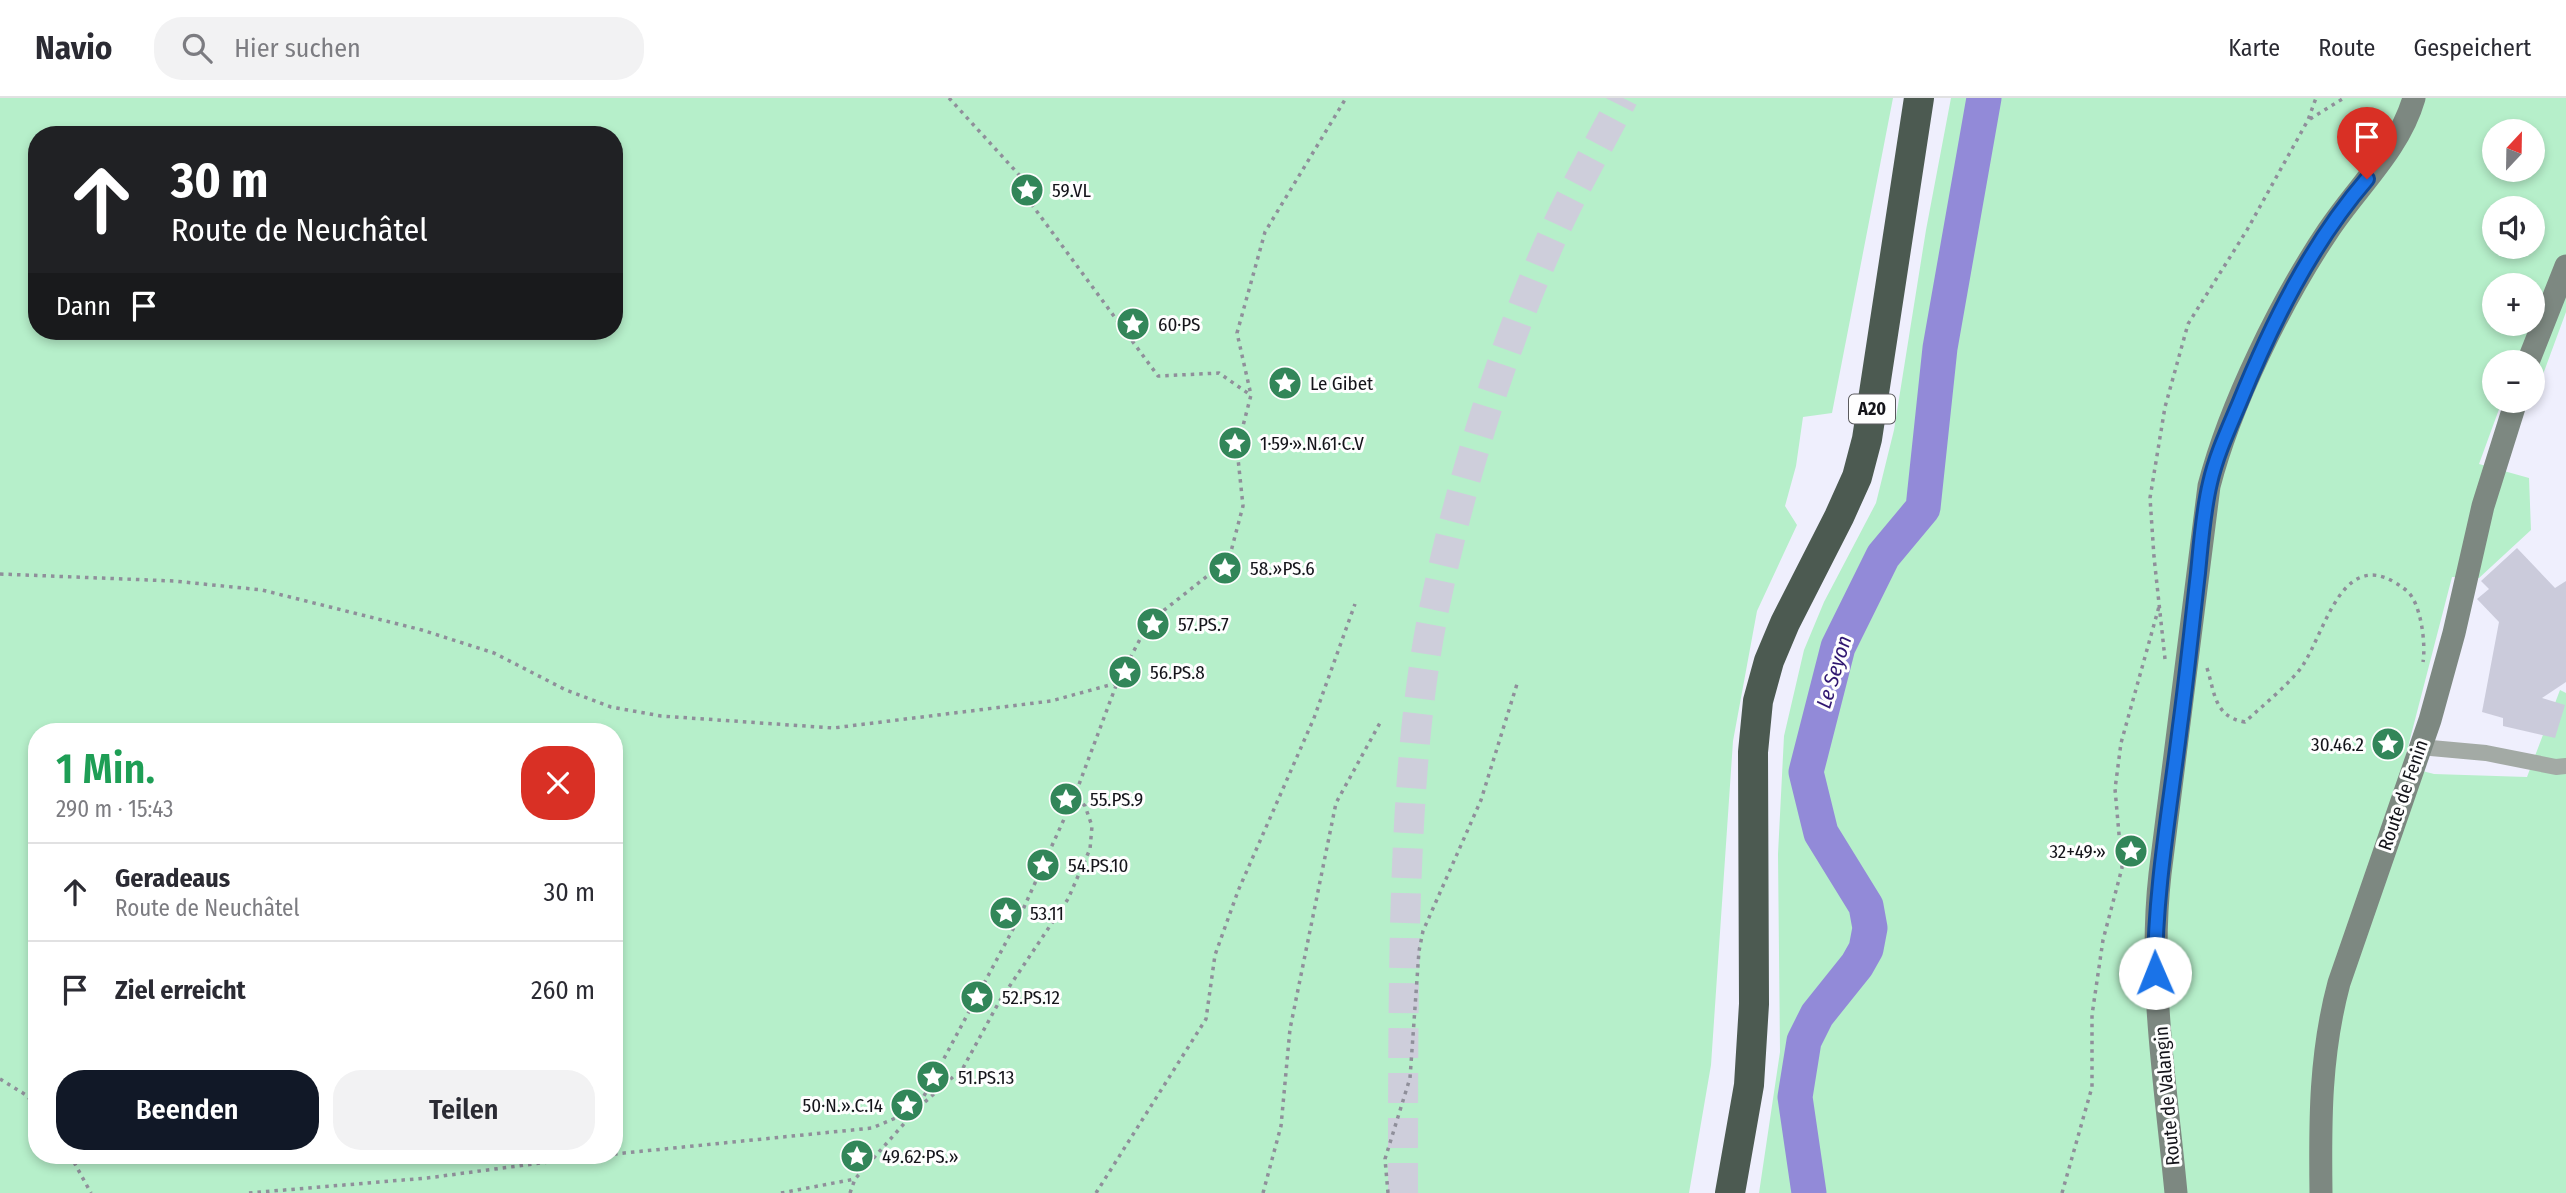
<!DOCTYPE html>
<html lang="de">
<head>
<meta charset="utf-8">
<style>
  body { margin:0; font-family:"Fira Sans Condensed",sans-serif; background:#f2f2f3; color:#2b2b33; height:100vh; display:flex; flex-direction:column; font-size:26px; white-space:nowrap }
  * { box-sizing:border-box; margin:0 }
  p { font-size:23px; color:#7c7c81 }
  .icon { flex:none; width:38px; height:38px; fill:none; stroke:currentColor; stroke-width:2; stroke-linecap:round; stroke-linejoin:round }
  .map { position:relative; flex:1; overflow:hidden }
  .details { position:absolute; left:28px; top:625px; width:595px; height:441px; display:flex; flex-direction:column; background:#fff; border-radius:28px; box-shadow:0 4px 10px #0003 }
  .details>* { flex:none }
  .top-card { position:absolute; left:28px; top:28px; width:595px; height:214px; border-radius:28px; box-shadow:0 4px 10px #0003; background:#202124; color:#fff; overflow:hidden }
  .needle { width:46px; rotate:22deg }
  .buttons { position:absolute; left:2482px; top:21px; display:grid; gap:14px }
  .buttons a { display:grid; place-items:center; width:63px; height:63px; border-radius:50%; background:#fff; box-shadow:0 4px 10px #0003; font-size:35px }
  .pin { position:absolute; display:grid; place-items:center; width:60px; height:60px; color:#fff; margin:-72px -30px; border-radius:50% 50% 50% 0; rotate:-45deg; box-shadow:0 0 7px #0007 }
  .pin .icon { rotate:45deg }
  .me { position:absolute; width:77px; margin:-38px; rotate:359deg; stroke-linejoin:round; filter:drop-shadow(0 0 5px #0008) }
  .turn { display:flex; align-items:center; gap:24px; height:147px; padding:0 28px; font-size:32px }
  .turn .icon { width:91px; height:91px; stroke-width:2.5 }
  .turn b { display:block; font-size:49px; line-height:60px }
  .then { display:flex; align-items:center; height:66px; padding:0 28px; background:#0003; gap:14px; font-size:26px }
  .round { display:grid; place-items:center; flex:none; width:74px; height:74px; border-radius:28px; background:#f2f2f3 }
  .overview { display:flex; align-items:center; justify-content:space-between; height:119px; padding:0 28px }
  h1 { font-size:42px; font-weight:600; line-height:52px; color:#1e9e55 }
  .primary-button { display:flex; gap:14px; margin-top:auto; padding:14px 28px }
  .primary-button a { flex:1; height:80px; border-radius:28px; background:#111827; color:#fff; font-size:28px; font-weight:600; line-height:80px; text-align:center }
  .primary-button a+a { background:#f2f2f3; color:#2b2b33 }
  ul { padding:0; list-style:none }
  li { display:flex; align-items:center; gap:21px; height:98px; padding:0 28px; border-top:2px solid #e1e1e2 }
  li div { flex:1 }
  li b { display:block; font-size:26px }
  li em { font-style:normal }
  header { display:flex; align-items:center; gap:42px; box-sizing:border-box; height:98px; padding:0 35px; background:#fff; border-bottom:2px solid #e1e1e2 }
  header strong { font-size:33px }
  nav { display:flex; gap:38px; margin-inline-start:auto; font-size:24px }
  .search { width:490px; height:63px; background:#f2f2f3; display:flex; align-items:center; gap:18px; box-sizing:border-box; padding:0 24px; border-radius:28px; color:#7c7c81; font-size:26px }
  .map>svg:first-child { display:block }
</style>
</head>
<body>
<header>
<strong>Navio</strong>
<div class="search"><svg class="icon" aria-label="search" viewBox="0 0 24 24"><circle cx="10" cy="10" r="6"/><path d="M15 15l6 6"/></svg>Hier suchen</div>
<nav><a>Karte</a><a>Route</a><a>Gespeichert</a></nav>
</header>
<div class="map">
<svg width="2566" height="1095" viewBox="0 0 2566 1095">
  <rect width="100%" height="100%" fill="#efeffd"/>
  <g fill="#b6efca" fill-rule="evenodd">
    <path d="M0,0H1893L1832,315L1803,319L1796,368L1785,408L1797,427L1757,513L1733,643L1711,967L1689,1095H0ZM37,37H614V233H37ZM37,634H614V1057H37Z"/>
    <path d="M1951,0H2566V214L2538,290L2532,289V264H2494V303H2502L2479,366L2529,380L2531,432L2479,480L2452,479L2403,668L2434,676L2527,679L2560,592L2566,595V1095H1759L1780,954L1778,756L1784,638L1804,552L1824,504L1876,405L1894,332L1926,132ZM2494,33H2532V72H2494ZM2494,110H2532V149H2494ZM2494,187H2532V226H2494Z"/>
  </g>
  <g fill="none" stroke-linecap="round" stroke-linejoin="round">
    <path stroke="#928ad8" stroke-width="35" d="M1809,1095L1795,999L1804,943L1817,917L1857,867L1866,851L1870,830L1866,808L1821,735L1806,674L1838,549L1883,458L1923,410L1940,250L1984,0"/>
  </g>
  <path fill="#cbcbdb" d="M2517,450L2555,490L2566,483V584L2542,600L2565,607L2555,640L2503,628V620L2482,614L2499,524L2477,501L2489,491L2481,483Z"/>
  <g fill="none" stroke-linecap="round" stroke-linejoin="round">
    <path stroke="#cecedb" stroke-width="30" stroke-dasharray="30 15" stroke-linecap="butt" d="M1403,1095C1403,1006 1403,917 1405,827C1408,724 1413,618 1433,516C1459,388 1503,245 1558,126C1578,83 1602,42 1623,0"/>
    <g stroke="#8f8f9a" stroke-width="3.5" stroke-dasharray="3.5 5" stroke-linecap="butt">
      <path d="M949,0L1021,79L1027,100L1158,278L1219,275L1249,296"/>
      <path d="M2310,21L2344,0"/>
      <path d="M0,476L174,483L262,492L422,532L494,555L566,592L611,609L661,618L833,630L1051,603L1117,585"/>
      <path d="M2165,561L2154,459L2150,400L2165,309L2188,226L2247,132L2308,22L2316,0"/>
      <path d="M2207,570C2215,595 2214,619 2245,624C2262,608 2291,585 2303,567C2327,530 2344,441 2407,493C2421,505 2426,546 2423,564"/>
      <path d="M0,981L26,997L37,1009"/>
      <path d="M614,1056L872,1030L917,1011L1020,818L1075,697L1117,585L1149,524L1229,461L1243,408L1237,351L1251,297L1237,235L1265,134L1346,0"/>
      <path d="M70,1057L91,1095"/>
      <path d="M249,1095L427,1080L601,1057"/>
      <path d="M781,1095L855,1081"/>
      <path d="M850,1095L855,1081L917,1011L963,970L999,904L1068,801L1090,751L1092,728L1085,708L1075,697"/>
      <path d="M1096,1095L1206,921L1215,857L1238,793L1314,620L1355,506"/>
      <path d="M1263,1095L1281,1028L1290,931L1336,705L1381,623"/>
      <path d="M1388,1095L1385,1061L1410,980L1419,853L1423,833L1481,702L1517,586"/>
      <path d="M2062,1095L2092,989V917L2103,842L2122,770L2115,691L2121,645L2160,505"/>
    </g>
    <path stroke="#a3aaa5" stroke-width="16" d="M2420,649L2486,655L2556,669L2566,668"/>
    <g stroke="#7d8881" stroke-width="23">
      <path d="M2528,264L2566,168"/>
      <path d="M2176,1095C2166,989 2148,882 2160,776L2209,388C2230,307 2281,203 2328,133C2357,89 2399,52 2414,0"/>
      <path d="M2321,1095C2320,1022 2320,956 2339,885L2430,622L2454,535L2483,408L2516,303"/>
    </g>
    <path stroke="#4c5a51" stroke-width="30" d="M1730,1095L1749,987L1754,906L1753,654L1758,603L1769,563L1785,525L1839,419L1857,379L1867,341L1919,0"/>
  </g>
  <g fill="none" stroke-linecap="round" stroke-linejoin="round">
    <defs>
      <path id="route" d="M2155,875C2155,792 2170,710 2180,628C2187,577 2192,526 2198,475C2201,445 2203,414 2210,385C2216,358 2228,332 2239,306C2271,227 2311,146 2367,81"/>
    </defs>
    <use href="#route" stroke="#114b97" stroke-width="18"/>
    <use href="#route" stroke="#1a73e8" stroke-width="12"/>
  </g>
  <defs>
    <symbol id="sight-disc" viewBox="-11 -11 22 22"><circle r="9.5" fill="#328659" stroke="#fefefe"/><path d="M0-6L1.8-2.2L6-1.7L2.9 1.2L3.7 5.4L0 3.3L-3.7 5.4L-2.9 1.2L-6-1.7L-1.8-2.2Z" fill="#fff"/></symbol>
  </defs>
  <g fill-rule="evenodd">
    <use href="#sight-disc" x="1008" y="73" width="38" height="38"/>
    <use href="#sight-disc" x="1114" y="207" width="38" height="38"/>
    <use href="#sight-disc" x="1266" y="266" width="38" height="38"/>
    <use href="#sight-disc" x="1216" y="326" width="38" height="38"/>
    <use href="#sight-disc" x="1206" y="451" width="38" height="38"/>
    <use href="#sight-disc" x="1134" y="507" width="38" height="38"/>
    <use href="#sight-disc" x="1106" y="555" width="38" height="38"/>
    <use href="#sight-disc" x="2369" y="627" width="38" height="38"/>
    <use href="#sight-disc" x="1047" y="682" width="38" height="38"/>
    <use href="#sight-disc" x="2112" y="734" width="38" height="38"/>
    <use href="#sight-disc" x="1024" y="748" width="38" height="38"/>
    <use href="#sight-disc" x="987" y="796" width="38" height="38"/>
    <use href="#sight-disc" x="958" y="880" width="38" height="38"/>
    <use href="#sight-disc" x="914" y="960" width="38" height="38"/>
    <use href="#sight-disc" x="888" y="988" width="38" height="38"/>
    <use href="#sight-disc" x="838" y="1039" width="38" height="38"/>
  </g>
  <g text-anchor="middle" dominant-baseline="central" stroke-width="6" stroke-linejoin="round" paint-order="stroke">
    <rect fill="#fefefe" stroke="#5a5a5e" stroke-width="2" x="1849" y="296.5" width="46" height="29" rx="5"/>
    <g font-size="18" font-weight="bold" fill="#14141a">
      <text x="1872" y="311">A20</text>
    </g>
    <g font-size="19" fill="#14141a" stroke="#fefefe" text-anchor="start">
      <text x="1052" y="92">59.VL</text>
      <text x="1158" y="226">60·PS</text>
      <text x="1310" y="285">Le Gibet</text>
      <text x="1260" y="345">1·59·».N.61·C.V</text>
      <text x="1250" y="470">58.»PS.6</text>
      <text x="1178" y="526">57.PS.7</text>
      <text x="1150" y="574">56.PS.8</text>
      <text x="2364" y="646" text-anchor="end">30.46.2</text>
      <text x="1090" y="701">55.PS.9</text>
      <text x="2106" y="753" text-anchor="end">32+49·»</text>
      <text x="1068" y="767">54.PS.10</text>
      <text x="1030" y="815">53.11</text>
      <text x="1002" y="899">52.PS.12</text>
      <text x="958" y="979">51.PS.13</text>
      <text x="883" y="1007" text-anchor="end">50·N.».C.14</text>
      <text x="882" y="1058">49.62·PS.»</text>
    </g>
    <g font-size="19" fill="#14141a" stroke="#fefefe">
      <text transform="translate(2403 697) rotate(-71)">Route de Fenin</text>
      <text transform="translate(2167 998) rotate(-95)">Route de Valangin</text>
    </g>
    <g font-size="21" font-style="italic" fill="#301771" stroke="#fefefe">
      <text transform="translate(1834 574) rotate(-73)">Le Seyon</text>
    </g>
  </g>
</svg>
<div class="buttons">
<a><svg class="needle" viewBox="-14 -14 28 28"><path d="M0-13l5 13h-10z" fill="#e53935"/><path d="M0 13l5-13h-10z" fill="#7c7c81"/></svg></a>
<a><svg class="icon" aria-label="sound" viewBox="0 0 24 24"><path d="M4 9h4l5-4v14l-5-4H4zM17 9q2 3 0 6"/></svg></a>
<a>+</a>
<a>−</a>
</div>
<div class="pin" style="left:2367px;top:81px;background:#d93025"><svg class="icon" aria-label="arrive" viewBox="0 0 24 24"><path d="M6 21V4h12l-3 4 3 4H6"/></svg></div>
<svg class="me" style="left:2155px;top:875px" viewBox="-20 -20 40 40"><circle r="19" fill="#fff"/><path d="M0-13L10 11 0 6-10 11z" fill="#1a73e8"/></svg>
<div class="top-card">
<div class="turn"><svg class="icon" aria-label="ahead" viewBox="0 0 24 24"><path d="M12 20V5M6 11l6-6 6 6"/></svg><div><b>30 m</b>Route de Neuchâtel</div></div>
<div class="then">Dann<svg class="icon" aria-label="arrive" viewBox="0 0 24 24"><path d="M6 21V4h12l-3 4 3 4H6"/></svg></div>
</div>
<section class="details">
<div class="overview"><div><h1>1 Min.</h1><p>290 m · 15:43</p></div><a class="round" style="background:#d93025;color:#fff"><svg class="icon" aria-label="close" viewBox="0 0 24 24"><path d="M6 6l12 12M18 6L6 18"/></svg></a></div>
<ul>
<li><svg class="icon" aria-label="ahead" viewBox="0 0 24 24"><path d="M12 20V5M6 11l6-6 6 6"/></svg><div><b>Geradeaus</b><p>Route de Neuchâtel</p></div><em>30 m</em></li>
<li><svg class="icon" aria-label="arrive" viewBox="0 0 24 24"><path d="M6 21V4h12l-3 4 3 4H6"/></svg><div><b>Ziel erreicht</b></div><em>260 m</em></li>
</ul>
<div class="primary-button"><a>Beenden</a><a>Teilen</a></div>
</section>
</div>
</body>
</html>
